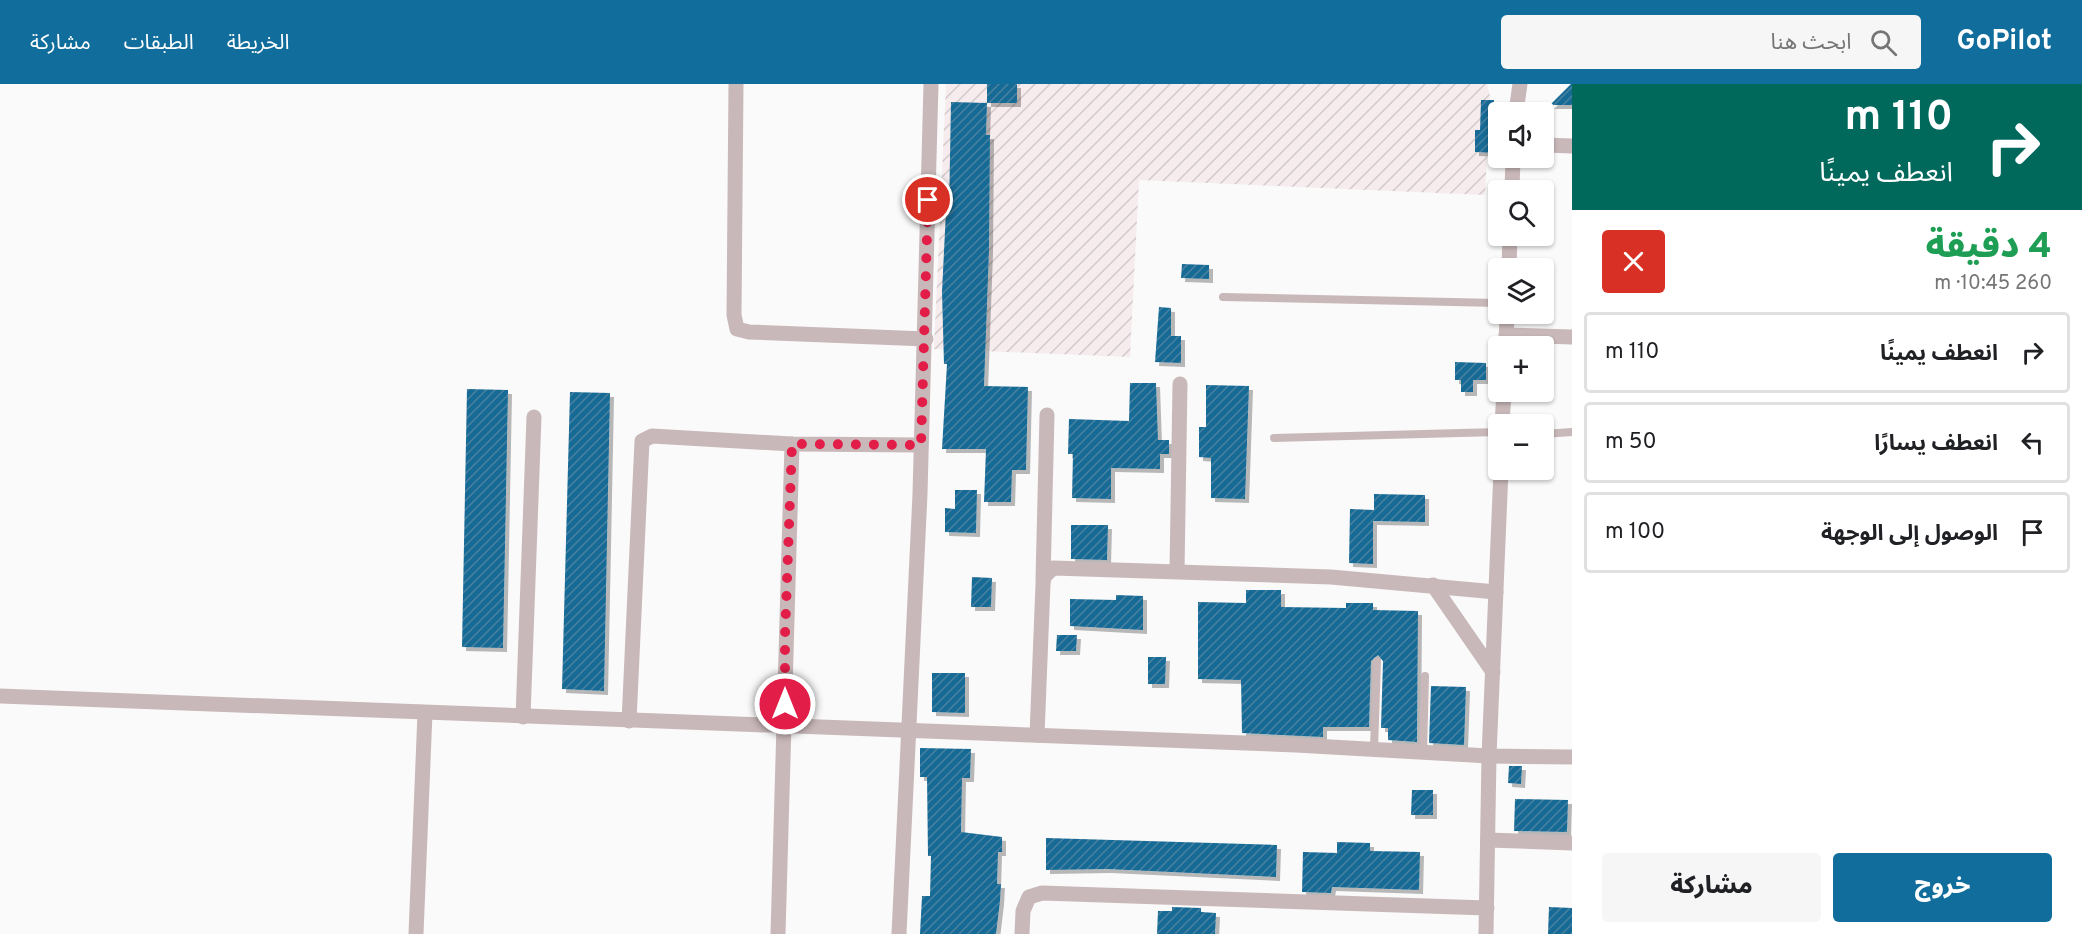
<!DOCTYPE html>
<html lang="ar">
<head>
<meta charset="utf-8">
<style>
  body { margin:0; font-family:Overpass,"Noto Sans Arabic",sans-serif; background:#f6f6f6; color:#202124; direction:rtl; height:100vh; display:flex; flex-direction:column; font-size:22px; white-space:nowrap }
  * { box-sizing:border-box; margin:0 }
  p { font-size:20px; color:#757577 }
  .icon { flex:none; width:33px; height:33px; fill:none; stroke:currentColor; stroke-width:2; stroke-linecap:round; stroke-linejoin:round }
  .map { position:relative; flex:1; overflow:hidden; direction:ltr }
  .side { display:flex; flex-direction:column; background:#fff; width:510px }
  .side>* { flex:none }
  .top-card { background:#00695c; color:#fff; overflow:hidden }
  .controls { position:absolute; left:1488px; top:18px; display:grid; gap:12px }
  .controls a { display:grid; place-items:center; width:66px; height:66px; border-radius:6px; background:#fff; box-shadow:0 2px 4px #0004; font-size:30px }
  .pin { position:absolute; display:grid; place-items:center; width:51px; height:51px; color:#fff; margin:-26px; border:3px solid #fff; border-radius:50%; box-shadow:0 2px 6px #0007 }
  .me { position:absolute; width:66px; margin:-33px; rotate:0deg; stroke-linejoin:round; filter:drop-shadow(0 0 4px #0008) }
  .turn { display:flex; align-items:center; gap:21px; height:126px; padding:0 30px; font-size:27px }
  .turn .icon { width:78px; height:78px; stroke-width:2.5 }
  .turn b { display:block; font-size:42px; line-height:51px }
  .round { display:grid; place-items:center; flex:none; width:63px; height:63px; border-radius:6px; background:#f6f6f6 }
  .overview { display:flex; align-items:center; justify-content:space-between; height:102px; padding:0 30px }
  h1 { font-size:36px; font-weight:800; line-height:45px; color:#1e9e55 }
  .action { display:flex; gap:12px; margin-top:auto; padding:12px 30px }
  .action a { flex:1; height:69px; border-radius:6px; background:#106d9c; color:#fff; font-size:24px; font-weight:800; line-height:69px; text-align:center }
  .action a+a { background:#f6f6f6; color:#202124 }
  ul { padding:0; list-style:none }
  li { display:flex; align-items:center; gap:18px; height:81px; margin:0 12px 9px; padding:0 18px; border:3px solid #e0e0e0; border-radius:6px }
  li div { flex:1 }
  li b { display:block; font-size:22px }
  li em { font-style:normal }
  header { display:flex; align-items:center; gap:36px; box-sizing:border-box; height:84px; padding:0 30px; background:#106d9c; color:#fff }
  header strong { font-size:28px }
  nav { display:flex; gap:33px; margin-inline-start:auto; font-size:21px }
  .search { width:420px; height:54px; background:#f6f6f6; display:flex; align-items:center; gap:15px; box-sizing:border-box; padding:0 21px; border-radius:6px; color:#757577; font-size:22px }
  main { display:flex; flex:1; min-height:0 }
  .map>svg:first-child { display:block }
</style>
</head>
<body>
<header>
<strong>GoPilot</strong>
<div class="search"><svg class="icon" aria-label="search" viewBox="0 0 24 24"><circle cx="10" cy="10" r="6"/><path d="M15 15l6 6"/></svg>ابحث هنا</div>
<nav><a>الخريطة</a><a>الطبقات</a><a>مشاركة</a></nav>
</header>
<main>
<section class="side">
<div class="top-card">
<div class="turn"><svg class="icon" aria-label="right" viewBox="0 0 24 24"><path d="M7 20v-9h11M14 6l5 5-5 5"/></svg><div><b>110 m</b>انعطف يمينًا</div></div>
</div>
<div class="overview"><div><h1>4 دقيقة</h1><p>260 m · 10:45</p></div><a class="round" style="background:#d93025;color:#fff"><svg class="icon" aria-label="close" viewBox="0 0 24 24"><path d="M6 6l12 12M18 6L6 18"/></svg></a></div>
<ul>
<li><svg class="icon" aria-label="right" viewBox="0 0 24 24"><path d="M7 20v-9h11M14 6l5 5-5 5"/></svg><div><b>انعطف يمينًا</b></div><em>110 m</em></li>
<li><svg class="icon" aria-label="left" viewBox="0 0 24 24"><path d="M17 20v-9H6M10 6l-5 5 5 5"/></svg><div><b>انعطف يسارًا</b></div><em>50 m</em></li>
<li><svg class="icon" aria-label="arrive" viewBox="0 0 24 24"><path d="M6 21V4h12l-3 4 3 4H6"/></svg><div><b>الوصول إلى الوجهة</b></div><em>100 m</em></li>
</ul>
<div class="action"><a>خروج</a><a>مشاركة</a></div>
</section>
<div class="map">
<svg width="1572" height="850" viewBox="0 0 1572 850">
  <defs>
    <pattern id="industrial-furrows" width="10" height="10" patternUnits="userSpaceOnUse" patternTransform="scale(1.5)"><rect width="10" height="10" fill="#f6eced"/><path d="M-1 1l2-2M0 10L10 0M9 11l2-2" fill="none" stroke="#d2c9ca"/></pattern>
    <pattern id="building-hatch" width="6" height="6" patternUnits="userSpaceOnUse" patternTransform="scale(1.5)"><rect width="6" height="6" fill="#196a96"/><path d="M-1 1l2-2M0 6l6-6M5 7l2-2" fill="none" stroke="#4a81a0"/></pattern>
    <filter id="shadow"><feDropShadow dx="4" dy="4" stdDeviation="0" flood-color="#0004"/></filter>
  </defs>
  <rect width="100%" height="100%" fill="#fafafa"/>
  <path fill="url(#industrial-furrows)" d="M946,0H1487L1490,12L1485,111L1139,96L1130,273L934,265Z"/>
  <g fill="url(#building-hatch)" filter="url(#shadow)">
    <rect x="987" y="0" width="30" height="19"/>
    <path d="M1572,0V21H1550L1571,0Z"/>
    <path d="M1481,16H1494L1493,47H1498V69L1475,68V46H1480Z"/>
    <path d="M951,18L987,19L986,51H990L989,166L984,302L1028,303L1026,386H1012L1011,418H984L986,365H942L947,280H944L942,208L946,127H949Z"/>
    <path d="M1182,180L1209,181V195L1181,194Z"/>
    <path d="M1159,223L1171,224V252H1181V279L1155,278Z"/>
    <path d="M1455,278L1486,279V296H1473V308H1461V296H1455Z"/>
    <path d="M1130,299H1156L1158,356H1169V370H1160V385L1111,384V415L1072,414L1073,370H1068L1069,335L1129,337Z"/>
    <path d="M1206,301L1249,302L1245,415L1211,414V374L1199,373V343H1206Z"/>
    <path d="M467,305L508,306L503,564L462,563Z"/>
    <path d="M570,308L610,309L604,607L562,605Z"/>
    <path d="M955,406H977L976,449L945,448V424L955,425Z"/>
    <path d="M1374,410L1425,411V438L1373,437V480L1349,479L1350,425L1374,426Z"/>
    <path d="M1071,441H1108L1107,476L1071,475Z"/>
    <path d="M972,493L992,494L991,523H971Z"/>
    <path d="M1246,506H1281V523L1346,524V519H1373V526L1418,527L1417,658L1388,656V644H1381L1383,577L1378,571L1371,577L1369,643H1323V653L1242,649L1241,596L1198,595V518L1246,519Z"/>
    <path d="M1116,511L1143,512V546L1070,542V515L1116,516Z"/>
    <path d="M1057,551H1077L1076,567H1056Z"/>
    <path d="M1148,573H1166L1165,600H1148Z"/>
    <path d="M932,589H965V629L932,628Z"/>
    <path d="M1431,602L1466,603L1464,661L1429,659Z"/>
    <path d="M920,664L971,665L970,694H962L961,748L1002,753V768H998L997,800H1001L1000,817L996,850H920L922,812H930L931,772H928L927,693H920Z"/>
    <path d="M1509,682H1522L1521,700L1508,699Z"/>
    <path d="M1412,706H1433V731H1411Z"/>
    <path d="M1515,715L1568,716L1567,748L1514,747Z"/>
    <path d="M1046,754L1277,761L1276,793L1107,785L1046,786Z"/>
    <path d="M1337,758L1370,759V767L1420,768L1419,806L1332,803L1331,809L1302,808L1303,768L1337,769Z"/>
    <path d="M1172,823L1201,824V828L1216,829L1215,850H1157L1158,827H1172Z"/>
    <path d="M1549,823L1572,824V850H1548Z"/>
  </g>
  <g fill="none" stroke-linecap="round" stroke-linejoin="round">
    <g stroke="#c9b8ba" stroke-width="8">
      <path d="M1223,213L1498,219"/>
      <path d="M1544,350L1572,348"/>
      <path d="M1274,354L1498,348"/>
      <path d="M1374,665L1377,577"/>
      <path d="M1423,669L1425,592"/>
    </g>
    <g stroke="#c9b8ba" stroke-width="15">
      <path d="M736,0L734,231L737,245L749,248L926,255"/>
      <path d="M1516,28L1520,0"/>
      <path d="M1544,61L1572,62"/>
      <path d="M1512,106L1513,74"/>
      <path d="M1509,184L1510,152"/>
      <path d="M1506,251L1572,253"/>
      <path d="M1506,262L1507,230"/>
      <path d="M1502,340L1504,308"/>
      <path d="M1177,487L1180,300"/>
      <path d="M1043,496L1047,331"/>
      <path d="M1433,501L1493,588"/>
      <path d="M0,612L1296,661L1489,672L1572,673"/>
      <path d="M523,633L534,333"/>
      <path d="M629,637L642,357L652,352L792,360L921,361"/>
      <path d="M1037,651L1043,500L1044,493L1053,484L1331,493L1496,508"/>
      <path d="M1488,756L1572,759"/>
      <path d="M416,850L425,629"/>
      <path d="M778,850L792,360"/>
      <path d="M899,850L920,410L931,0"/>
      <path d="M1022,850L1023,827L1029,813L1042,809L1487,824"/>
      <path d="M1486,850L1489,672L1501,386"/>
    </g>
  </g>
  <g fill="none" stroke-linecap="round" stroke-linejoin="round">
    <path stroke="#e11d48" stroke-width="10" stroke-dasharray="0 18" d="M785,620V552L792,360L921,361L928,116"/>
  </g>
</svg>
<div class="controls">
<a><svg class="icon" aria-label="sound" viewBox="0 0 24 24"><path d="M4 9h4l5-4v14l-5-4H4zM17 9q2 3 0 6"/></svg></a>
<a><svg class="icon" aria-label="search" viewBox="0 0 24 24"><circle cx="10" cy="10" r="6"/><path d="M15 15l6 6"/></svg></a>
<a><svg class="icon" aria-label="layers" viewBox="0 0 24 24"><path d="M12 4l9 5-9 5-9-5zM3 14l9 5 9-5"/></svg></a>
<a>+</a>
<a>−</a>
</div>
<div class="pin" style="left:928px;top:116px;background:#d93025"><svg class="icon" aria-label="arrive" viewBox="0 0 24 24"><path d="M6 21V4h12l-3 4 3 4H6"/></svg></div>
<svg class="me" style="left:785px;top:620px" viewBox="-20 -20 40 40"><circle r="17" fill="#e11d48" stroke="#fff" stroke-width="3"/><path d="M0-11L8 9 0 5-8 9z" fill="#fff"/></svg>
</div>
</main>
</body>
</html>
